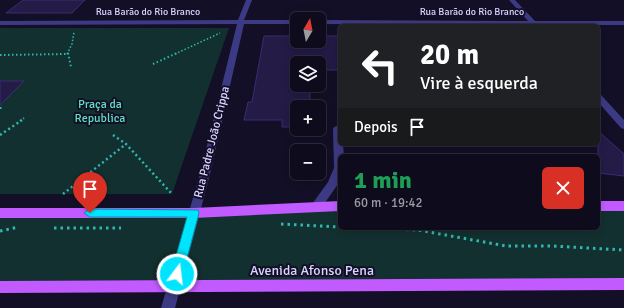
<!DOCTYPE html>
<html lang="pt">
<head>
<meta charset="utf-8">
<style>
  body { margin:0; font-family:Signika,sans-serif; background:#1c1929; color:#f1f3f6; height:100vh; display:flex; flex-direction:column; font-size:15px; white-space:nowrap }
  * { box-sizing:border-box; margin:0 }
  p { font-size:13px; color:#9b9ba3 }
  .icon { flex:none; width:22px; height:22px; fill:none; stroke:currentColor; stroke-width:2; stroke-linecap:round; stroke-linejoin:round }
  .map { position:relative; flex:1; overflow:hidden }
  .panel { position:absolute; left:338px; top:154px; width:262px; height:76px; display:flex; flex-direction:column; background:#0e0b1c; border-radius:6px; box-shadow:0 2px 10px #0003,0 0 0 1px #2e2b3b }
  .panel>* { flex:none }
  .top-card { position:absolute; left:338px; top:24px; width:262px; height:122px; border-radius:6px; box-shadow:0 2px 10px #0003,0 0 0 1px #2e2b3b; background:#202124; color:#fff; overflow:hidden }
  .needle { width:26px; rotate:10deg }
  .fabs { position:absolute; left:290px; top:12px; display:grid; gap:8px }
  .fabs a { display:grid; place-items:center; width:36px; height:36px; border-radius:6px; background:#0e0b1c; box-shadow:0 2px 10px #0003,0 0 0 1px #2e2b3b; font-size:20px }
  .pin { position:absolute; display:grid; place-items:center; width:34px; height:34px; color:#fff; margin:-41px -17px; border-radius:50% 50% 50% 0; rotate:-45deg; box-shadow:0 0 4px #0007 }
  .pin .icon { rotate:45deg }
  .me { position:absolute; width:44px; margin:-22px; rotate:15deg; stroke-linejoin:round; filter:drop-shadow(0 0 3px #0008) }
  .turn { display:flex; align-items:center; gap:14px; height:84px; padding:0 16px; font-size:18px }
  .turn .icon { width:52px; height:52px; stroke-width:2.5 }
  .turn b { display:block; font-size:28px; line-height:34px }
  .then { display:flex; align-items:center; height:38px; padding:0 16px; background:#0003; gap:8px; font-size:15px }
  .round { display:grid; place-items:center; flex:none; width:42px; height:42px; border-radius:6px; background:#1c1929 }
  .headline { display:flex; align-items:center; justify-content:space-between; height:68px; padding:0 16px }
  h1 { font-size:24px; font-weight:700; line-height:30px; color:#1e9e55 }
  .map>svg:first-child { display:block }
</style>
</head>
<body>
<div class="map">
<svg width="624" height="308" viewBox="0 0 624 308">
  <rect width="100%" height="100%" fill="#130f26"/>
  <g fill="#12302f">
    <path d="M0,28H229L172,194H0Z"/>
    <path d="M340,206V228H598V206H624V284L0,287V213Z"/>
  </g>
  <g fill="#241b47" stroke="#3b2d73">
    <path d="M23,0H85L72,13H6Z"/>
    <path d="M264,36H297V41H319V36H340V70H319V63H297V85H310V107H297V127H282V120H244L248,102H252Z"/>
    <path d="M0,81H24L0,105Z"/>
    <path d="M598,131L624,154V176L598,173Z"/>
  </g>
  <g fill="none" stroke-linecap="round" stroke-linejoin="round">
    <g stroke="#2fb8b0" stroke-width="1.5" stroke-dasharray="1.5 2" stroke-linecap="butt">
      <path d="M67,54L72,44L74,32"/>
      <path d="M175,54L220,33"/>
    </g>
    <g stroke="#2fb8b0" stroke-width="2" stroke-dasharray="1.5 2.5" stroke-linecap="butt">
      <path d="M68,53L71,67"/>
      <path d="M0,55L67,54"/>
      <path d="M153,64L177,53"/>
      <path d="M0,108H4"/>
      <path d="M20,121L24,118"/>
    </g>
    <g stroke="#2fb8b0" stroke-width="2.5" stroke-dasharray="2 3" stroke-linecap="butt">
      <path d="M0,135L22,120"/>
      <path d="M113,135L126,144L172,194"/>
      <path d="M63,194L126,144"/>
    </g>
    <g stroke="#2fb8b0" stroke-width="3" stroke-dasharray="2.5 4" stroke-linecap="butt">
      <path d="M281,224L340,227"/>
      <path d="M54,228H121"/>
      <path d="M354,228L418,230L506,246H552L624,250"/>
      <path d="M0,231L19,227"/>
    </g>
    <g fill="#3d3a85" fill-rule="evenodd">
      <path d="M246,0H252L244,20H297V24H244L210,174L175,308H161L200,174L237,24L0,25V21L238,20Z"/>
      <path d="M509,0H515L535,21H624V25H538L532,26L531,25L319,24V20L528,21Z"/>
      <path d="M598,94L601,95L624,120V129L621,128L598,102Z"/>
      <path d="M338,125L340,126V144H343L344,156H340V180L338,184L320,210L316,212L312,210L310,207L328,182L334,168L333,128Z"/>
    </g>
    <g fill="#c25bff" fill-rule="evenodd">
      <path d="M340,201V211L194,218H0V208H194Z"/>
      <rect x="598" y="201" width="26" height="10"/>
      <path d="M624,278V290L0,293V281Z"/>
    </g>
  </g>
  <path fill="#00e5ff" stroke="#0095a6" d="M90,209L198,210L199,213L182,277L177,279L173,277L171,274L187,217H90L84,213Z"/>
  <g text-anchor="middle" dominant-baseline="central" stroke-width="4" stroke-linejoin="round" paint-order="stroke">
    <g font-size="10" fill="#d9d4ff" stroke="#130f26">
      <text x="148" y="12">Rua Barão do Rio Branco</text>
      <text x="472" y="12">Rua Barão do Rio Branco</text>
    </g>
    <g font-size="12" fill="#5fe0c0" stroke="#130f26">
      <text x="100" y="104">Praça da<tspan x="100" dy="14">Republica</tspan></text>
    </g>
    <g font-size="12" fill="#d9d4ff" stroke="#130f26">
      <text transform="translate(212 142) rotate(-76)">Rua Padre João Crippa</text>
    </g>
    <g font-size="14" fill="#d9d4ff" stroke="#130f26">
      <text x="312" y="270">Avenida Afonso Pena</text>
    </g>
  </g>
</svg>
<div class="fabs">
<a><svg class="needle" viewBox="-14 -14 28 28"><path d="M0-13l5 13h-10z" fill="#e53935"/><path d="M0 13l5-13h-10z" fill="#9b9ba3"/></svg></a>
<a><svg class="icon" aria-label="layers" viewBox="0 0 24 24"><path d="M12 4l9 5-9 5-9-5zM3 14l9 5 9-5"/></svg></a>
<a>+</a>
<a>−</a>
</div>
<div class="pin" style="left:90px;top:213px;background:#d93025"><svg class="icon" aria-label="arrive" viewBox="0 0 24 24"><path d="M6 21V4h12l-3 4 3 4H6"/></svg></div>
<svg class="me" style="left:177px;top:274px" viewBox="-20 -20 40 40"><circle r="17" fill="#00e5ff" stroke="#fff" stroke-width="3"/><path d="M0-11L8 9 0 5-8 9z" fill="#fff"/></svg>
<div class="top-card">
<div class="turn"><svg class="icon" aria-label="left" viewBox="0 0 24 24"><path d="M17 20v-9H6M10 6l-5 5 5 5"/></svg><div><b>20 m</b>Vire à esquerda</div></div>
<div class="then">Depois<svg class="icon" aria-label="arrive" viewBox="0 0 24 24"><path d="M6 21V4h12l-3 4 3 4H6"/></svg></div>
</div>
<section class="panel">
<div class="headline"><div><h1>1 min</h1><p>60 m · 19:42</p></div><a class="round" style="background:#d93025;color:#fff"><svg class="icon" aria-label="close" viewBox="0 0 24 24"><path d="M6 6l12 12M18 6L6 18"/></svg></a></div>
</section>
</div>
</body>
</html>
